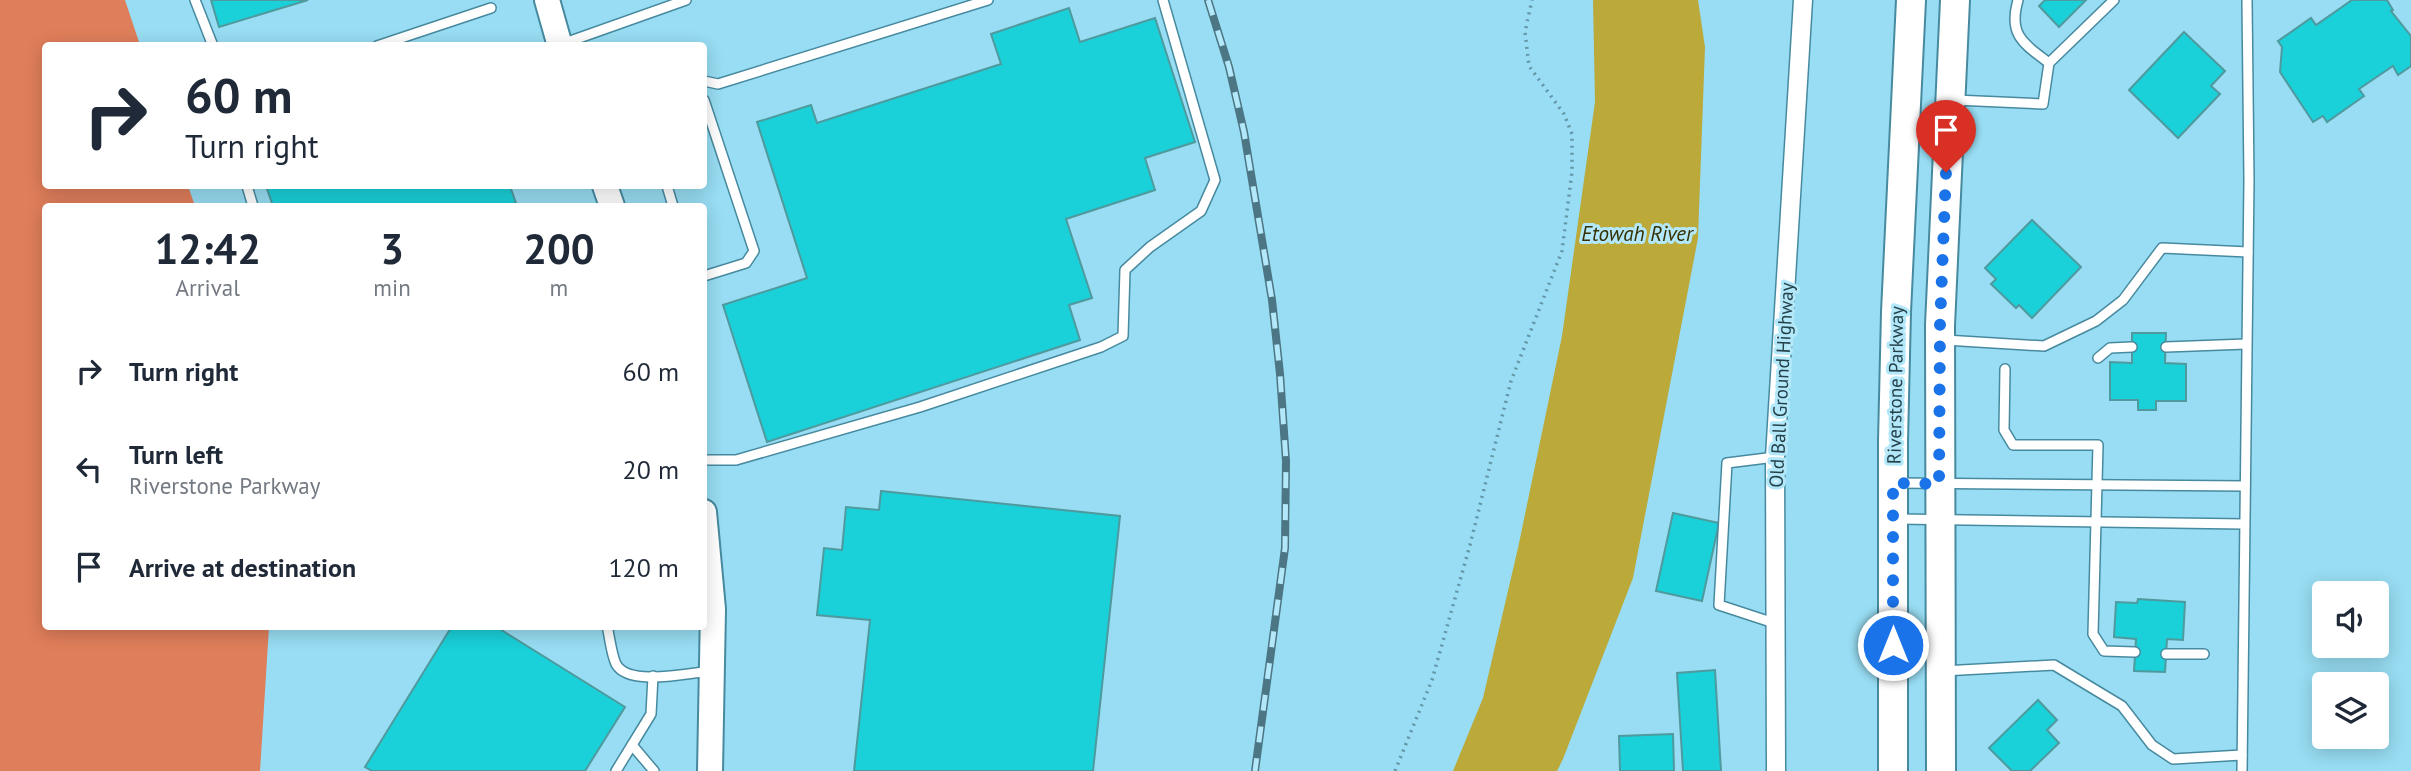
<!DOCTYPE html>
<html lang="en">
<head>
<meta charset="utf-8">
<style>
  body { margin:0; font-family:"PT Sans",sans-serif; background:#f2f2f3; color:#1f2937; height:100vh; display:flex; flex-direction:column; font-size:26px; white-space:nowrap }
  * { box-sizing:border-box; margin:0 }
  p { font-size:23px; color:#747a83 }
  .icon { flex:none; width:38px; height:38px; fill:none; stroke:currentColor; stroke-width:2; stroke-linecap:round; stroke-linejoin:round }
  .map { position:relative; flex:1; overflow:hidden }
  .side { position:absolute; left:42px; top:203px; width:665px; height:427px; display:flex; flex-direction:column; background:#fff; border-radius:7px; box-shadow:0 4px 18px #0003 }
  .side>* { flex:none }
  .top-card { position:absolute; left:42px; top:42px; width:665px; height:147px; border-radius:7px; box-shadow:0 4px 18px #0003; background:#fff; color:#1f2937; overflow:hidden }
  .tools { position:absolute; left:2312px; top:581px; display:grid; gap:14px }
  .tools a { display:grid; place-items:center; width:77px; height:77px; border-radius:7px; background:#fff; box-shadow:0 4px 18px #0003; font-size:35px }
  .pin { position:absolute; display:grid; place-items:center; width:60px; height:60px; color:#fff; margin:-72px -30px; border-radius:50% 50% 50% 0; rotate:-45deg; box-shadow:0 0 7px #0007 }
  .pin .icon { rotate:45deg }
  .me { position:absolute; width:77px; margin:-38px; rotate:0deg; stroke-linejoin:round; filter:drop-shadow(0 0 5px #0008) }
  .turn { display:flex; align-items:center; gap:24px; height:147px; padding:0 28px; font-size:32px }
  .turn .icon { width:91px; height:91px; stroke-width:2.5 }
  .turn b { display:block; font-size:49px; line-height:60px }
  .eta { display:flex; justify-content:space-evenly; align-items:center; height:119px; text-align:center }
  .eta b { font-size:42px; font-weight:700; line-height:49px }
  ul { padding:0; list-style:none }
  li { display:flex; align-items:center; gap:21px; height:98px; padding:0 28px }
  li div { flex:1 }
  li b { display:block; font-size:26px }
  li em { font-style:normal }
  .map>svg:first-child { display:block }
</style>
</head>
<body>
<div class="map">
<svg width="2411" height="771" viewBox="0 0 2411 771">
  <rect width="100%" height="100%" fill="#98ddf3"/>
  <path fill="#df7e5b" d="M0,0H125L140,45L46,46V186H188L195,206H46V626L269,627L260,771H0Z"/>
  <path fill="#bba93a" d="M1593,0H1698L1705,47L1698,238L1633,578L1563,759L1557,771H1453L1483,698L1518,548L1562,336L1595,102Z"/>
  <g fill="#1ad0d9" stroke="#4e9a9e" stroke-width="2">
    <path d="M211,0H308L219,27Z"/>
    <path d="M2045,0H2086L2059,27L2039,6Z"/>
    <path d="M2352,0H2387L2393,10L2391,11L2411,36V66L2398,75L2393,66L2359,89L2364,96L2327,122L2323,116L2313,122L2280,72L2282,47L2278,41L2311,18L2316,25Z"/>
    <path d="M1069,8L1080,42L1155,18L1195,142L1145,158L1155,190L1066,219L1092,298L1069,305L1080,340L767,442L723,305L807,278L757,122L811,105L817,123L1001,64L991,34Z"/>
    <path d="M2184,32L2225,71L2211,86L2220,94L2178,138L2129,90Z"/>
    <path d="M266,186H510L517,206H273Z"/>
    <path d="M2032,220L2081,267L2032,318L2019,305L2016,308L1991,284L1996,279L1985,268Z"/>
    <path d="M2132,333H2166L2165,363L2186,364V401H2156V410H2138V400H2110V362L2132,363Z"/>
    <path d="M881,491L1120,516L1093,771H854L870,620L817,615L824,548L842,550L846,507L879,510Z"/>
    <path d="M1673,513L1719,523L1702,601L1656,591Z"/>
    <path d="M2138,599L2185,602L2183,640L2167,639L2165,672L2134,671L2136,639L2114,637L2116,602L2137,603Z"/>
    <path d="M452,626H495L625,707L585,771H372L365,767Z"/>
    <path d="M1715,670L1721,771H1683L1677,673Z"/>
    <path d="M2038,700L2057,720L2047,730L2059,743L2030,771H2012L1989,748Z"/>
    <path d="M1673,734L1674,771H1620L1619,736Z"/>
  </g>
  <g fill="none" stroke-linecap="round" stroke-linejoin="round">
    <defs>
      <g id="lane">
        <path d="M195,0L213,46"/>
        <path d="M2018,0C2008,35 2023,43 2049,63"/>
        <path d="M562,44L686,0"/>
        <path d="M377,46L491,8"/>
        <path d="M704,81L718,84L988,0"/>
        <path d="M704,100L754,251L746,263L704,276"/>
        <path d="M1955,100L2043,104L2049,63L2114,0"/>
        <path d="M247,186L253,206"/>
        <path d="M667,186L673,206"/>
        <path d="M1945,340L2044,346L2096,321L2123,300L2162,248L2248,252"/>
        <path d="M2166,347L2246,344"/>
        <path d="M2098,358L2110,348L2132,347"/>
        <path d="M2005,369L2004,430L2013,445H2098L2093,634L2104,651L2135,652"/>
        <path d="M704,460H736L920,407L1101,347L1123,336L1125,270L1150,247L1201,211L1215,180L1163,0"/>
        <path d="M1896,483L2244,486"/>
        <path d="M1898,519L2244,524"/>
        <path d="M1774,623L1719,605L1727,463L1775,457"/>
        <path d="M607,626C610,638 611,653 616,664C628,687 689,673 711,671"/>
        <path d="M2166,654H2204"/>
        <path d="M1943,671L2054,665L2122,706L2152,745L2173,759L2242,755"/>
        <path d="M632,745L654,771"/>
        <path d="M616,771L651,714L653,676"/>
        <path d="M2242,771L2249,180L2247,0"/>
      </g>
      <path id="street" d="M1776,771L1775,457L1803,0"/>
      <g id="secondary">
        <path d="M547,0L560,46"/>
        <path d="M605,186L612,206"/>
        <path d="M704,512L713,609L710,771"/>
      </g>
      <g id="primary">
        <path d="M1893,771V441L1896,312L1911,0"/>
        <path d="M1941,771L1940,325L1955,0"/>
      </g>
    </defs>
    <use href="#lane" stroke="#478a9f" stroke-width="12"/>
    <use href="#street" stroke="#478a9f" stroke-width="21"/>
    <use href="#secondary" stroke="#478a9f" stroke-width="28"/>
    <use href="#primary" stroke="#478a9f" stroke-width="32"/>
    <path stroke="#6396a6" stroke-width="3.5" stroke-dasharray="2 5" stroke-linecap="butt" d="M1395,771L1432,680L1470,545L1511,381L1562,251L1572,172V134L1564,114L1529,66L1525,32L1532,0"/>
    <use href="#lane" stroke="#fff" stroke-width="9"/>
    <use href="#street" stroke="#fff" stroke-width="18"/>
    <use href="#secondary" stroke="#fff" stroke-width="24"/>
    <use href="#primary" stroke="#fff" stroke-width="28"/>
    <defs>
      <path id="rail" d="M1208,0L1229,67L1244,132L1272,300L1280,374L1286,461L1285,548L1255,771"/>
    </defs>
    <use href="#rail" stroke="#4c7683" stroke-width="8"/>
    <use href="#rail" stroke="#b2e8f9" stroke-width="5" stroke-dasharray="16" stroke-linecap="butt"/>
  </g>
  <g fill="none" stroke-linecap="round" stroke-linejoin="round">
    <path stroke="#1a73e8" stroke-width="12" stroke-dasharray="0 21.6" d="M1893,645V483L1939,484L1940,325L1946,172"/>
  </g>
  <g text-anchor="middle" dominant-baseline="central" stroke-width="6" stroke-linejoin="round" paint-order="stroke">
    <g font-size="19" fill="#25414a" stroke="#b2e8f9">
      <text transform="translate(1781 385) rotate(-87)">Old Ball Ground Highway</text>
      <text transform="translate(1895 385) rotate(-89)">Riverstone Parkway</text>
    </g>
    <g font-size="21" font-style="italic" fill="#373000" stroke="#b2e8f9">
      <text x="1637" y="233">Etowah River</text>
    </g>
  </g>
</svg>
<div class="tools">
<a><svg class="icon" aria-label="sound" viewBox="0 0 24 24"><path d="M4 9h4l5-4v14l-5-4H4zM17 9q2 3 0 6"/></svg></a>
<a><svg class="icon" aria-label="layers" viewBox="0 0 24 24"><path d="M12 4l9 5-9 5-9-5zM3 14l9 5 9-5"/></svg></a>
</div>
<div class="pin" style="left:1946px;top:172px;background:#d93025"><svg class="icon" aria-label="arrive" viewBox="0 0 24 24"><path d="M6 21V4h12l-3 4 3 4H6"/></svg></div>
<svg class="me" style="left:1893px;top:645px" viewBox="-20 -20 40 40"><circle r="17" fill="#1a73e8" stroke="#fff" stroke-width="3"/><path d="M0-11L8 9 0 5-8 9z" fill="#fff"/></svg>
<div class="top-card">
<div class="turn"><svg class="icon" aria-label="right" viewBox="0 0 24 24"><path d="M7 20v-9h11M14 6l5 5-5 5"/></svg><div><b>60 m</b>Turn right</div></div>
</div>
<section class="side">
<div class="eta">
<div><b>12:42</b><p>Arrival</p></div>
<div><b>3</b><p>min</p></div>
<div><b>200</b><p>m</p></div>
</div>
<ul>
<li><svg class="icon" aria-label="right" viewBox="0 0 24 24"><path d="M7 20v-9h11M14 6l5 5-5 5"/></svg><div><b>Turn right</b></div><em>60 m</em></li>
<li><svg class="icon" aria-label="left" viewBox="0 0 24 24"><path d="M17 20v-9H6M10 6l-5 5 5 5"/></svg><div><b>Turn left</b><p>Riverstone Parkway</p></div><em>20 m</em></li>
<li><svg class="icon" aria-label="arrive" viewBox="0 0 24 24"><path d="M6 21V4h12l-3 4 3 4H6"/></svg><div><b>Arrive at destination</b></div><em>120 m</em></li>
</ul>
</section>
</div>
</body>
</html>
